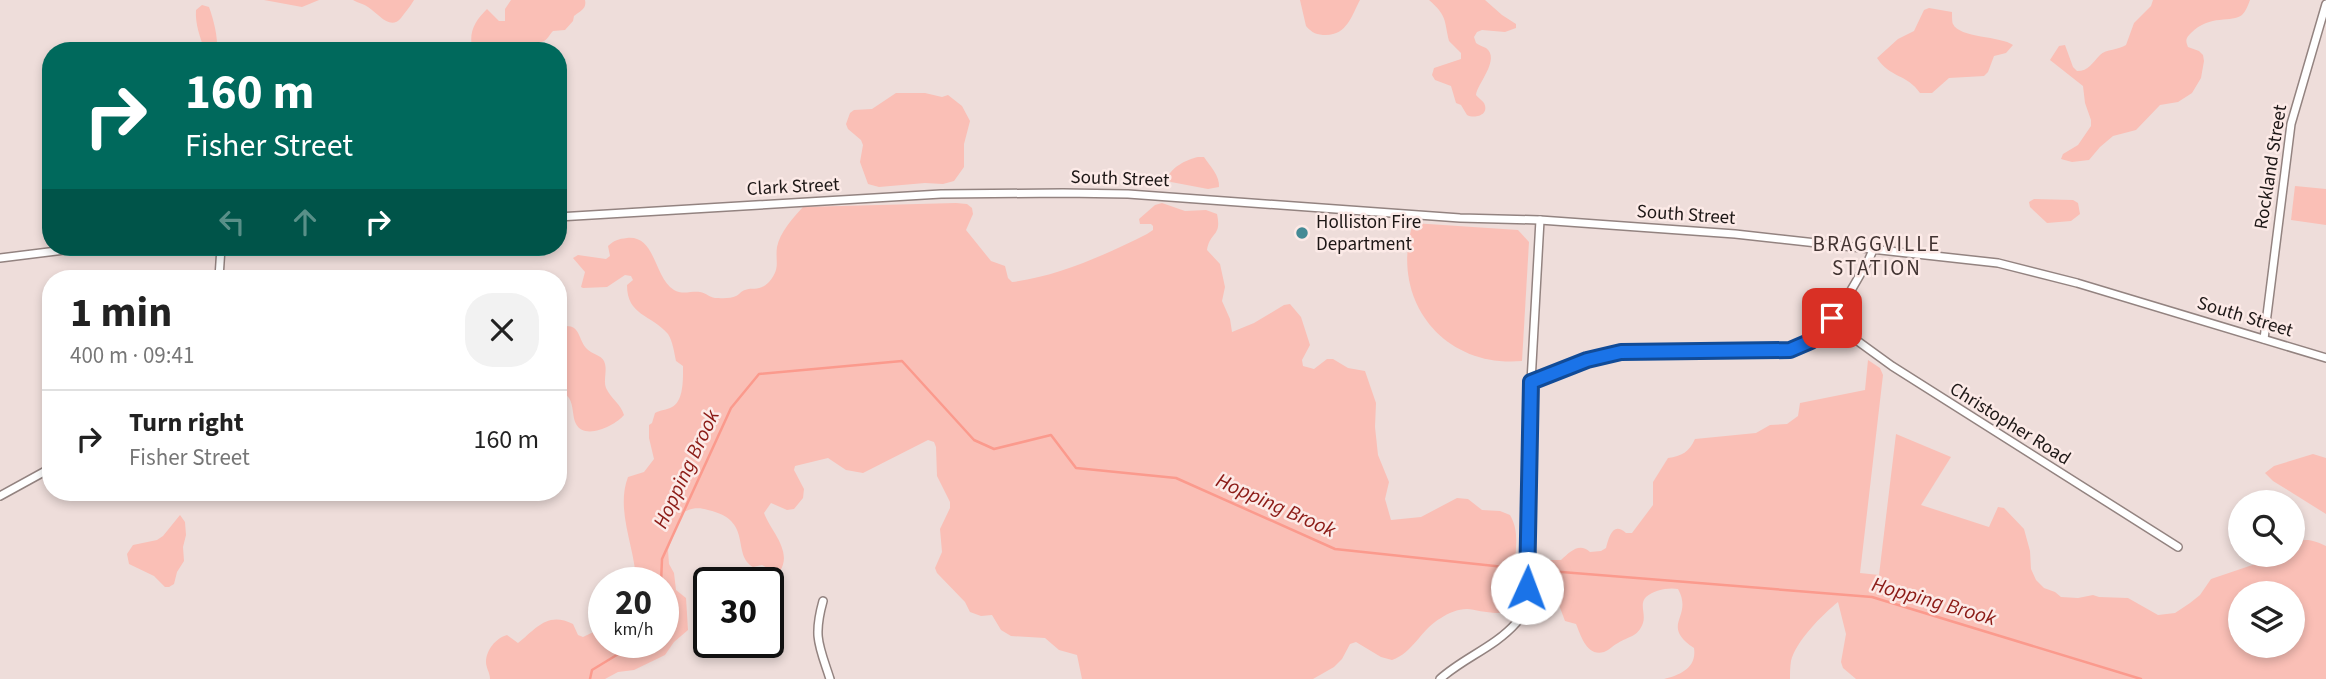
<!DOCTYPE html>
<html lang="en">
<head>
<meta charset="utf-8">
<style>
  body { margin:0; font-family:"Source Sans 3",sans-serif; background:#f2f2f2; color:#222; height:100vh; display:flex; flex-direction:column; font-size:26px; white-space:nowrap }
  * { box-sizing:border-box; margin:0 }
  p { font-size:23px; color:#767676 }
  .icon { flex:none; width:38px; height:38px; fill:none; stroke:currentColor; stroke-width:2; stroke-linecap:round; stroke-linejoin:round }
  .map { position:relative; flex:1; overflow:hidden }
  .drawer { position:absolute; left:42px; top:270px; width:525px; height:231px; display:flex; flex-direction:column; background:#fff; border-radius:28px; box-shadow:0 4px 10px #0003 }
  .drawer>* { flex:none }
  .guide { position:absolute; left:42px; top:42px; width:525px; height:214px; border-radius:28px; box-shadow:0 4px 10px #0003; background:#00695c; color:#fff; overflow:hidden }
  .controls { position:absolute; left:2228px; top:490px; display:grid; gap:14px }
  .controls a { display:grid; place-items:center; width:77px; height:77px; border-radius:50%; background:#fff; box-shadow:0 4px 10px #0003; font-size:35px }
  .speed { position:absolute; left:588px; top:567px; display:flex; gap:14px; font-size:35px; font-weight:700; text-align:center }
  .speed>* { display:grid; place-content:center; width:91px; height:91px; border-radius:50%; background:#fff; box-shadow:0 4px 10px #0003; line-height:1 }
  .speed small { font-size:18px; font-weight:400 }
  .speed .limit { border:4px solid #111; border-radius:10px; background:#fff; color:#111 }
  .pin { position:absolute; display:grid; place-items:center; width:60px; height:60px; color:#fff; margin:-30px; border-radius:14px; box-shadow:0 4px 10px #0006 }
  .me { position:absolute; width:77px; margin:-38px; rotate:2deg; stroke-linejoin:round; filter:drop-shadow(0 0 5px #0008) }
  .turn { display:flex; align-items:center; gap:24px; height:147px; padding:0 28px; font-size:32px }
  .turn .icon { width:91px; height:91px; stroke-width:2.5 }
  .turn b { display:block; font-size:49px; line-height:60px }
  .lanes { display:flex; align-items:center; height:66px; padding:0 28px; background:#0003; justify-content:center; gap:35px; direction:ltr }
  .lanes .off { opacity:.35 }
  .round { display:grid; place-items:center; flex:none; width:74px; height:74px; border-radius:28px; background:#f2f2f2 }
  .headline { display:flex; align-items:center; justify-content:space-between; height:119px; padding:0 28px }
  h1 { font-size:42px; font-weight:700; line-height:52px }
  ul { padding:0; list-style:none }
  li { display:flex; align-items:center; gap:21px; height:98px; padding:0 28px; border-top:2px solid #e0e0e0 }
  li div { flex:1 }
  li b { display:block; font-size:26px }
  li em { font-style:normal }
  .map>svg:first-child { display:block }
</style>
</head>
<body>
<div class="map">
<svg width="2326" height="679" viewBox="0 0 2326 679">
  <rect width="100%" height="100%" fill="#eeddda"/>
  <g fill="#fabfb6" fill-rule="evenodd">
    <path d="M264,0H319L302,7Z"/>
    <path d="M353,0H414C410,7 405,12 401,18C390,31 379,14 368,7C364,4 358,3 353,0Z"/>
    <path d="M511,0H585C587,9 580,11 574,16L573,21L565,30L553,31C549,35 547,41 541,42C532,45 527,42 522,51H473C468,33 474,22 487,9L499,21H505V9Z"/>
    <path d="M1300,0H1360C1352,15 1347,35 1326,35C1317,35 1312,33 1306,26Z"/>
    <path d="M1429,0H1485L1502,15L1516,24V28L1505,32L1482,30L1477,32L1474,37L1476,43C1478,45 1482,46 1486,48C1501,59 1477,84 1476,95C1478,98 1482,100 1484,103C1490,115 1475,119 1467,115L1461,105L1456,103L1451,86L1435,80L1432,75L1434,68L1461,59V53L1449,41C1444,19 1447,16 1429,0Z"/>
    <path d="M2153,0H2250C2248,5 2246,11 2242,15C2232,23 2210,14 2191,33C2186,38 2185,40 2188,47L2199,51L2203,55L2204,61L2201,78L2192,93L2178,102L2160,105L2136,130L2113,136L2100,147L2089,160L2072,162L2061,159L2063,154L2078,145L2091,126V120L2085,103L2083,86L2050,60L2059,46L2065,45L2073,67L2077,71C2089,71 2092,63 2100,55C2106,49 2119,50 2126,45L2134,23L2151,6Z"/>
    <path d="M202,5L209,7C214,21 218,37 217,51H205C200,37 195,24 196,10Z"/>
    <path d="M1929,8L1952,12C1952,14 1952,23 1953,24C1959,38 2001,36 2013,45L2006,53L1994,56L1988,72L1984,76L1949,78L1932,93H1920C1907,74 1890,78 1877,58L1898,39L1914,31L1924,10Z"/>
    <path d="M896,93H925L942,97L948,95L962,106L970,121L964,144V167L954,181L943,184L925,183L879,187L868,184L860,162L863,145L861,140L848,129L846,124L850,113L854,110L872,109Z"/>
    <path d="M1198,157H1204C1210,166 1220,176 1219,187L1208,189L1171,182L1167,179C1171,167 1186,160 1198,157Z"/>
    <path d="M2295,186L2326,189V225L2291,220Z"/>
    <path d="M2034,199L2073,200L2078,203L2080,214L2071,221L2047,223L2030,207L2029,202Z"/>
    <path d="M956,203L967,204L972,208L973,214L966,230L991,261L1005,266L1008,278L1012,282C1059,276 1105,255 1147,234L1153,230V226L1151,224H1140L1139,219L1155,205L1162,203L1185,211L1206,210L1217,214C1222,237 1210,231 1207,250L1220,264L1225,287L1222,301L1230,319L1232,332L1254,323L1284,305L1290,304L1301,317L1310,345L1302,360L1303,366L1314,369L1327,359H1333L1348,368L1365,371L1376,403L1375,427L1378,455L1389,482L1385,499L1391,520L1421,517L1457,498L1468,499L1482,510L1500,511L1510,515C1520,532 1515,549 1515,568C1515,578 1518,591 1516,601C1510,621 1481,610 1467,609C1458,609 1448,613 1441,618C1422,628 1413,653 1392,660L1381,657L1356,642L1350,644L1342,659L1334,667L1313,679H1082L1077,655L1059,650L1045,638L1011,636L1001,630L992,615L981,616L970,612L965,602L937,573L935,568L942,552L940,529L950,508V502L937,476L936,447L934,442L928,440L863,473L846,470L828,458L795,466L794,470L804,489L803,498L794,509L787,510L771,503L764,513C770,530 793,551 780,571L775,572L762,565L753,567C731,554 754,520 708,510C698,507 689,508 681,514L668,550L669,564L674,573L676,590L686,598L688,630L674,642L665,655L634,670L618,672L605,679H490C490,673 486,668 486,662C486,650 496,638 507,635L518,643C536,629 547,611 573,624L578,635L583,637L604,627V642H663V583H636C636,549 615,511 628,477L644,472L654,459L649,438V425L652,423L655,413C660,410 667,410 672,407C684,401 683,378 683,366L676,361C674,352 673,342 668,334C651,314 627,316 627,285L633,280L631,276L625,275L607,287L583,288L581,287L585,272L573,258L578,255L606,259L610,256L608,246C615,240 618,239 627,238C656,235 654,278 674,290C682,295 691,291 700,292C706,293 709,297 715,298C720,298 731,299 736,296C739,295 741,291 745,290C754,287 759,292 769,282C781,268 775,262 777,247C780,232 793,218 803,207Z"/>
    <path d="M1413,223L1518,230L1529,242L1522,361C1442,368 1389,299 1413,223Z"/>
    <path d="M566,326C581,326 578,340 587,349C592,354 601,355 604,361C608,369 603,380 606,388C611,399 621,404 624,415C616,425 585,441 576,424C572,416 574,406 569,398C566,394 560,389 558,385C555,377 558,340 558,329Z"/>
    <path d="M1868,360L1880,368L1883,375L1860,573L1879,575L1896,434L1951,457L1921,505L1989,527L1998,507L2004,508L2024,529L2030,551L2031,569L2036,580L2044,588L2055,592L2061,597L2078,598L2093,595L2099,597L2128,598L2158,615L2175,613L2190,603L2200,595L2211,579L2282,555H2292L2293,544C2305,537 2313,540 2326,546V679H1856L1843,668L1841,662L1846,634L1838,602C1822,615 1796,641 1791,661C1790,667 1790,673 1790,679H1664C1680,675 1697,668 1694,648C1659,624 1694,618 1678,589C1669,587 1653,590 1646,597C1639,604 1646,614 1643,623C1638,637 1629,636 1618,643C1613,645 1610,650 1604,652C1587,657 1581,636 1576,624L1565,621L1559,605L1545,596L1530,577V566L1533,560H1561C1570,552 1579,542 1590,552L1601,551L1606,548C1609,537 1613,521 1626,533H1632L1653,505V482L1668,458C1682,456 1689,452 1695,439L1756,433L1770,425L1787,424L1798,416L1800,403L1865,390ZM2240,593H2292V646H2240Z"/>
    <path d="M2313,454L2326,458V514L2273,481L2265,473L2274,466Z"/>
    <path d="M180,515L185,522L186,535L183,547L184,561L177,572L174,584L169,587H165L154,576L129,564L127,554L133,545L157,540L163,536Z"/>
  </g>
  <g fill="none" stroke-linecap="round" stroke-linejoin="round">
    <g stroke="#fb9a8d" stroke-width="2.5">
      <path d="M661,583L662,559L731,408L759,374L902,361L974,440L994,449L1051,435L1076,468L1176,478L1335,549L1523,569L1872,597L2141,679"/>
      <path d="M590,679L592,670L638,642"/>
    </g>
    <defs>
      <g id="minor">
        <path d="M558,217L941,194L1063,193L1128,194L1460,218L1540,220L1735,234L1998,263L2077,283L2326,358"/>
        <path d="M0,258L89,247"/>
        <path d="M219,278L221,247"/>
        <path d="M1830,321L1892,366L2178,547"/>
        <path d="M2264,339L2291,124L2326,4"/>
        <path d="M1531,382L1540,220"/>
        <path d="M0,496L51,468"/>
        <path d="M823,601C813,637 819,645 830,679"/>
        <path d="M1440,679C1463,658 1495,647 1516,623C1521,618 1523,610 1526,603L1531,382C1555,376 1576,362 1600,356C1646,345 1697,349 1744,351C1764,352 1788,355 1806,344C1833,328 1853,286 1869,259L1873,250"/>
      </g>
    </defs>
    <use href="#minor" stroke="#938380" stroke-width="10"/>
    <use href="#minor" stroke="#fff" stroke-width="7"/>
  </g>
  <g fill="none" stroke-linecap="round" stroke-linejoin="round">
    <defs>
      <path id="route" d="M1527,588L1531,382L1587,360L1621,352L1790,350L1811,341L1832,318"/>
    </defs>
    <use href="#route" stroke="#114b97" stroke-width="18"/>
    <use href="#route" stroke="#1a73e8" stroke-width="12"/>
  </g>
  <circle fill="#448a95" stroke="#fceae7" stroke-width="2.5" cx="1302" cy="233" r="7"/>
  <g text-anchor="middle" dominant-baseline="central" stroke-width="5" stroke-linejoin="round" paint-order="stroke">
    <g font-size="19" fill="#1d1716" stroke="#fceae7">
      <text transform="translate(2271 167) rotate(-81)">Rockland Street</text>
      <text transform="translate(1120 179) rotate(2)">South Street</text>
      <text transform="translate(793 187) rotate(-3)">Clark Street</text>
      <text transform="translate(1686 215) rotate(4)">South Street</text>
      <text transform="translate(2245 317) rotate(17)">South Street</text>
      <text transform="translate(2010 424) rotate(32)">Christopher Road</text>
    </g>
    <g font-size="19" fill="#1d1716" stroke="#fceae7" text-anchor="start">
      <text x="1316" y="222">Holliston Fire<tspan x="1316" dy="22">Department</tspan></text>
    </g>
    <g font-size="21" letter-spacing="2" fill="#423432" stroke="#fceae7">
      <text x="1877" y="244">BRAGGVILLE<tspan x="1877" dy="24">STATION</tspan></text>
    </g>
    <g font-size="21" font-style="italic" fill="#8c1b16" stroke="#fceae7">
      <text transform="translate(686 469) rotate(-65)">Hopping Brook</text>
      <text transform="translate(1276 505) rotate(24)">Hopping Brook</text>
      <text transform="translate(1934 601) rotate(16)">Hopping Brook</text>
    </g>
  </g>
</svg>
<div class="controls">
<a><svg class="icon" aria-label="search" viewBox="0 0 24 24"><circle cx="10" cy="10" r="6"/><path d="M15 15l6 6"/></svg></a>
<a><svg class="icon" aria-label="layers" viewBox="0 0 24 24"><path d="M12 4l9 5-9 5-9-5zM3 14l9 5 9-5"/></svg></a>
</div>
<div class="speed"><div>20<small>km/h</small></div><div class="limit">30</div></div>
<div class="pin" style="left:1832px;top:318px;background:#d93025"><svg class="icon" aria-label="arrive" viewBox="0 0 24 24"><path d="M6 21V4h12l-3 4 3 4H6"/></svg></div>
<svg class="me" style="left:1527px;top:588px" viewBox="-20 -20 40 40"><circle r="19" fill="#fff"/><path d="M0-13L10 11 0 6-10 11z" fill="#1a73e8"/></svg>
<div class="guide">
<div class="turn"><svg class="icon" aria-label="right" viewBox="0 0 24 24"><path d="M7 20v-9h11M14 6l5 5-5 5"/></svg><div><b>160 m</b>Fisher Street</div></div>
<div class="lanes"><svg class="icon off" aria-label="left" viewBox="0 0 24 24"><path d="M17 20v-9H6M10 6l-5 5 5 5"/></svg><svg class="icon off" aria-label="ahead" viewBox="0 0 24 24"><path d="M12 20V5M6 11l6-6 6 6"/></svg><svg class="icon" aria-label="right" viewBox="0 0 24 24"><path d="M7 20v-9h11M14 6l5 5-5 5"/></svg></div>
</div>
<section class="drawer">
<div class="headline"><div><h1>1 min</h1><p>400 m · 09:41</p></div><a class="round"><svg class="icon" aria-label="close" viewBox="0 0 24 24"><path d="M6 6l12 12M18 6L6 18"/></svg></a></div>
<ul>
<li><svg class="icon" aria-label="right" viewBox="0 0 24 24"><path d="M7 20v-9h11M14 6l5 5-5 5"/></svg><div><b>Turn right</b><p>Fisher Street</p></div><em>160 m</em></li>
</ul>
</section>
</div>
</body>
</html>
